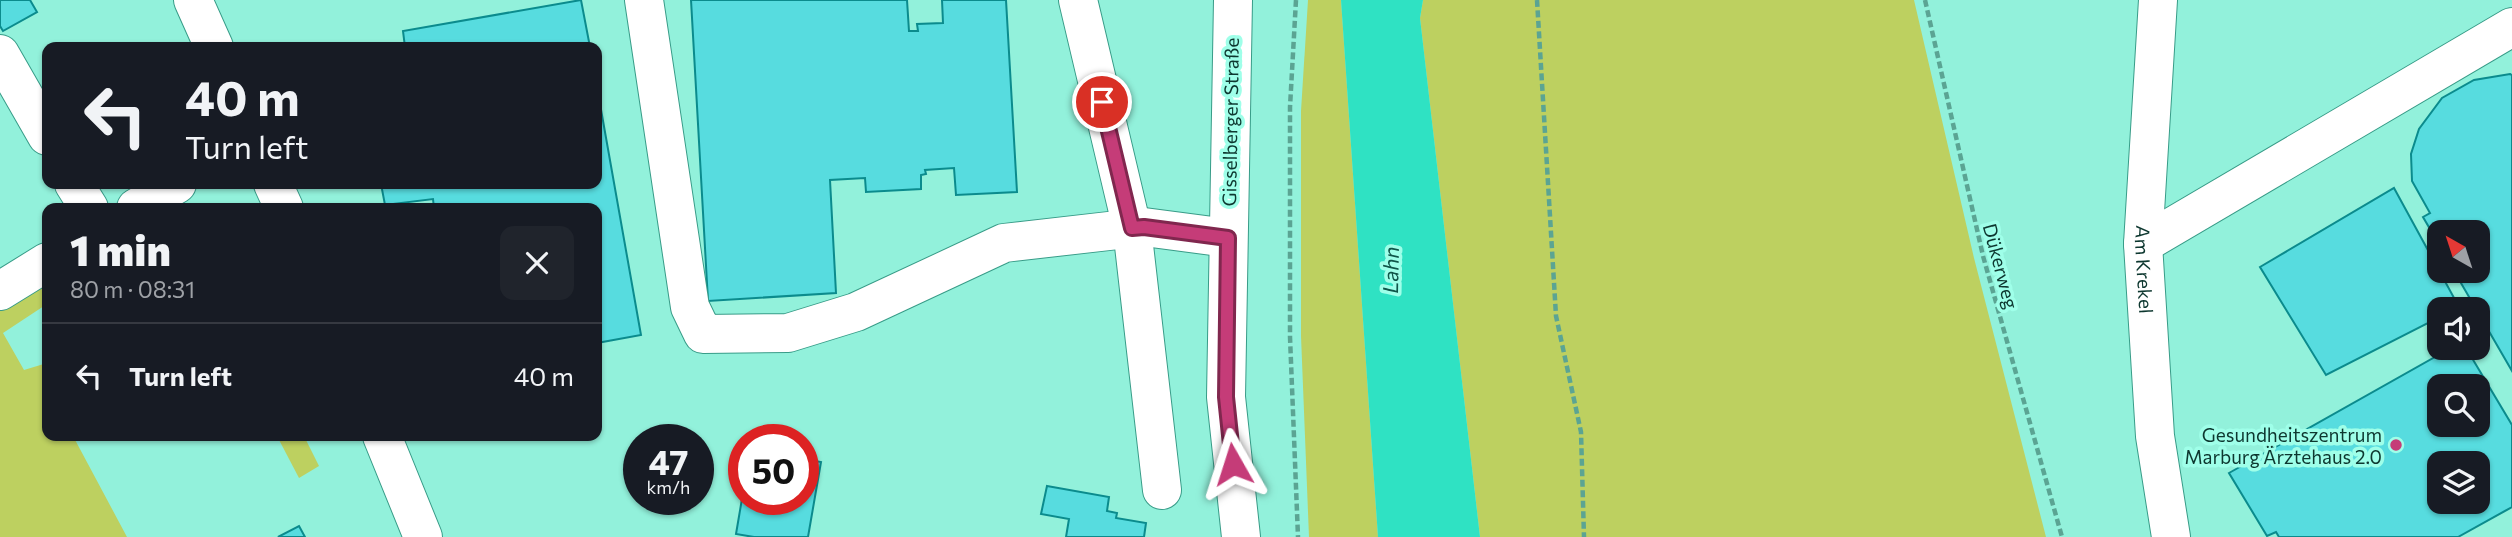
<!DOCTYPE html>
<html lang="en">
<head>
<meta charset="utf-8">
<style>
  body { margin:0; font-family:Commissioner,sans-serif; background:#20242c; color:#f1f3f6; height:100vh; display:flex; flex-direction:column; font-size:26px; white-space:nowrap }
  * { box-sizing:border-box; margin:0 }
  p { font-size:23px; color:#9ea1a6 }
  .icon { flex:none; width:38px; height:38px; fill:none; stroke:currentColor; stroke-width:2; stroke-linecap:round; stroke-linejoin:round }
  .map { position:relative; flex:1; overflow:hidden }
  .sheet { position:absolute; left:42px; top:203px; width:560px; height:238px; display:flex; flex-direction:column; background:#171b24; border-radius:14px; box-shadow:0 2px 5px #0004 }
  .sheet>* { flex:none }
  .top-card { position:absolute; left:42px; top:42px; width:560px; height:147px; border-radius:14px; box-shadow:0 2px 5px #0004; background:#171b24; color:#f1f3f6; overflow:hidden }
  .needle { width:46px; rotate:321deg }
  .fabs { position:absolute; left:2427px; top:220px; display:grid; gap:14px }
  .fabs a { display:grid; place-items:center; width:63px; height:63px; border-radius:14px; background:#171b24; box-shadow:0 2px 5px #0004; font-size:35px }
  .speed { position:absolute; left:623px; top:424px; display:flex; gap:14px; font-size:35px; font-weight:700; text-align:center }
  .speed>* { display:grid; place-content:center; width:91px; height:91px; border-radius:50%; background:#171b24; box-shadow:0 2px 5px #0004; line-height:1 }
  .speed small { font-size:18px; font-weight:400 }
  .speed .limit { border:10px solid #d22; background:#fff; color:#111 }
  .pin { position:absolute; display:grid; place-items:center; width:60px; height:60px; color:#fff; margin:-30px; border:4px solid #fff; border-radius:50%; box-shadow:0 2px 7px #0007 }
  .me { position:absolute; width:77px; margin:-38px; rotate:354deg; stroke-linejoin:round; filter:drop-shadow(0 0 5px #0008) }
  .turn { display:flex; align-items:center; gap:24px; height:147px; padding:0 28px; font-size:32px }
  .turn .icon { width:91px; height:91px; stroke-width:2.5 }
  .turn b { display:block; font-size:49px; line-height:60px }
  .round { display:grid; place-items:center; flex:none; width:74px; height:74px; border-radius:14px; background:#20242c }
  .head { display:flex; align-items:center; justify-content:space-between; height:119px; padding:0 28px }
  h1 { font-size:42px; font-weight:800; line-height:52px }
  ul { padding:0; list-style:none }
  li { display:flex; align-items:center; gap:21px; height:105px; padding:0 28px; border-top:2px solid #363941 }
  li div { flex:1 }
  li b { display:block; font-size:26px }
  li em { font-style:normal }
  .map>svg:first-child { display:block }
</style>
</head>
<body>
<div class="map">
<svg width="2512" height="537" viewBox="0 0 2512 537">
  <rect width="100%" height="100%" fill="#92f1db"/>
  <g fill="#bdd060">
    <path d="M1308,0H1341L1378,537H1309L1301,336V111Z"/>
    <path d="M1423,0H1914L1974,258L2046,537H1480L1420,18Z"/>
    <path d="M47,282V304L3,333L24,370L47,363V436H73L127,537H0V309Z"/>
    <path d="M277,436H304L319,466L299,478Z"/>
  </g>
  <path fill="#2fe2c3" d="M1341,0H1423L1420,18L1480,537H1378Z"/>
  <g fill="#57dcdf" stroke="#0b8b8d" stroke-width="2" fill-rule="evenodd">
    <path d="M0,0H30L37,12L3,31L0,26Z"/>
    <path d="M581,0L590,47H405L403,31Z"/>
    <path d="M691,0H907L909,31H918L917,24L943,23L942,0H1006L1017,192L956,195L954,168L925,170L926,174L921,175V189L866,192L865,178L830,180L836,293L708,301Z"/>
    <path d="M2510,74L2512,75V371L2454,271H2478V233H2440V246L2423,217L2430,213L2412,181L2411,154L2419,129L2442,98L2474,80Z"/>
    <path d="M597,87L641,335L597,343V208H434L433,199L385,205L381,184H597Z"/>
    <path d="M2394,188L2459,307L2453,310H2440V317L2326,375L2260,267Z"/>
    <path d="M2451,348H2466L2512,425V507L2458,537H2279L2276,532L2267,536L2229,473ZM2440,387H2478V425H2440ZM2440,464H2478V502H2440Z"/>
    <path d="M803,459L821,462L808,537H754L736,534L744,487V499H803Z"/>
    <path d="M1047,486L1109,497L1107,511L1117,513L1116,518L1146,523L1144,537H1066L1069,519L1041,514Z"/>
    <path d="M299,526L305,537H278Z"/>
  </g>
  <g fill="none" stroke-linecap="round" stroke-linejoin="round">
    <defs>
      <g id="minor">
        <path d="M193,0L214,47"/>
        <path d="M644,0L690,307L703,334L788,333L856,312L1004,243L1144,227L1228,238"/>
        <path d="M1078,0L1132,228L1162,490"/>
        <path id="s1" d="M2158,0L2143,244L2155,436L2171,537"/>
        <path d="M0,54L47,136"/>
        <path d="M74,184L89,208"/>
        <path d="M273,184L284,208"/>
        <path d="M136,208L177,184"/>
        <path d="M2143,244L2512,27"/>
        <path d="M0,291L47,262"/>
        <path d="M382,436L423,537"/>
      </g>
      <path id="major" d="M1233,0L1226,397L1241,537"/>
    </defs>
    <use href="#minor" stroke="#389c88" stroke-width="40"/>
    <use href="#major" stroke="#389c88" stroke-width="40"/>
    <g stroke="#5ba493" stroke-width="4.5" stroke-dasharray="7 3.5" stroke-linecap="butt">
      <path d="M1296,0L1290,107V337L1298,537"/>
      <path d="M1537,0L1556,316L1581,432L1584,537"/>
      <path d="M1925,0L1983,256L2062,537"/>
    </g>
    <use href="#minor" stroke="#fff" stroke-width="38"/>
    <use href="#major" stroke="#fff" stroke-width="38"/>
  </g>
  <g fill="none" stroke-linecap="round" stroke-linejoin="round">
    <defs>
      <path id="route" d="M1102,102L1132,228L1144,227L1228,238L1226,397L1233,464"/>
    </defs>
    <use href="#route" stroke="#80274e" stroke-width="18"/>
    <use href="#route" stroke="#c53c78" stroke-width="12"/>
  </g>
  <circle fill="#c53c78" stroke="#9fffe9" stroke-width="2.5" cx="2396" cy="445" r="7"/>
  <g text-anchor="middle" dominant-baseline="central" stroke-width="7" stroke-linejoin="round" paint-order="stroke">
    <g font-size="19" fill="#0d372f" stroke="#9fffe9">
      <text transform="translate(1230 122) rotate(-89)">Gisselberger Straße</text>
      <text transform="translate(2001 266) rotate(75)">Dükerweg</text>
      <text stroke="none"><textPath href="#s1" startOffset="270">Am Krekel</textPath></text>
    </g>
    <g font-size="19" fill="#0d372f" stroke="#9fffe9" text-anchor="end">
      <text x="2382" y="434">Gesundheitszentrum<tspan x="2382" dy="22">Marburg Ärztehaus 2.0</tspan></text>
    </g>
    <g font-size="21" font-style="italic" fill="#0f5549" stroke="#9fffe9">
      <text transform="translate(1390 270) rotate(-89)">Lahn</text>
    </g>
  </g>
</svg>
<div class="fabs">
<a><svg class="needle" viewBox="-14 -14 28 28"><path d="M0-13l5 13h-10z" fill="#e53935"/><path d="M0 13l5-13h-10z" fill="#9ea1a6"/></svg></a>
<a><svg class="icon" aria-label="sound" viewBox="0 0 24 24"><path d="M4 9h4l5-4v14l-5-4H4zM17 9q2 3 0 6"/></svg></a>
<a><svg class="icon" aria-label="search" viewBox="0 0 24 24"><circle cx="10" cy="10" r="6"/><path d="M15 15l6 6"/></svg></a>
<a><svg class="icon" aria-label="layers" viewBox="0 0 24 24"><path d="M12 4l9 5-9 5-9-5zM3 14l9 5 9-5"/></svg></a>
</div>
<div class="speed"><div>47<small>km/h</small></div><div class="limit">50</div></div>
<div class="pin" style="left:1102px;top:102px;background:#d93025"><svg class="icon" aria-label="arrive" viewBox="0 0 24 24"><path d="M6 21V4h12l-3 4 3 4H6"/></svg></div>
<svg class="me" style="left:1233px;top:464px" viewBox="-20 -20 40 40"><path d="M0-17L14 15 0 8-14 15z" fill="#c53c78" stroke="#fff" stroke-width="4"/></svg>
<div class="top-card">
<div class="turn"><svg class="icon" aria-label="left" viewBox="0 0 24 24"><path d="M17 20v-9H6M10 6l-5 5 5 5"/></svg><div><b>40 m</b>Turn left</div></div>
</div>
<section class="sheet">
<div class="head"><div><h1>1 min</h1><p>80 m · 08:31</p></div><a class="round"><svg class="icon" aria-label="close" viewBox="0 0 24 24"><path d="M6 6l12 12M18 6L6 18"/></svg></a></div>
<ul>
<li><svg class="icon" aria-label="left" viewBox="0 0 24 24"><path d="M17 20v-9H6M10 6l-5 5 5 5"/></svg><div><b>Turn left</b></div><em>40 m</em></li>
</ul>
</section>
</div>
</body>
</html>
